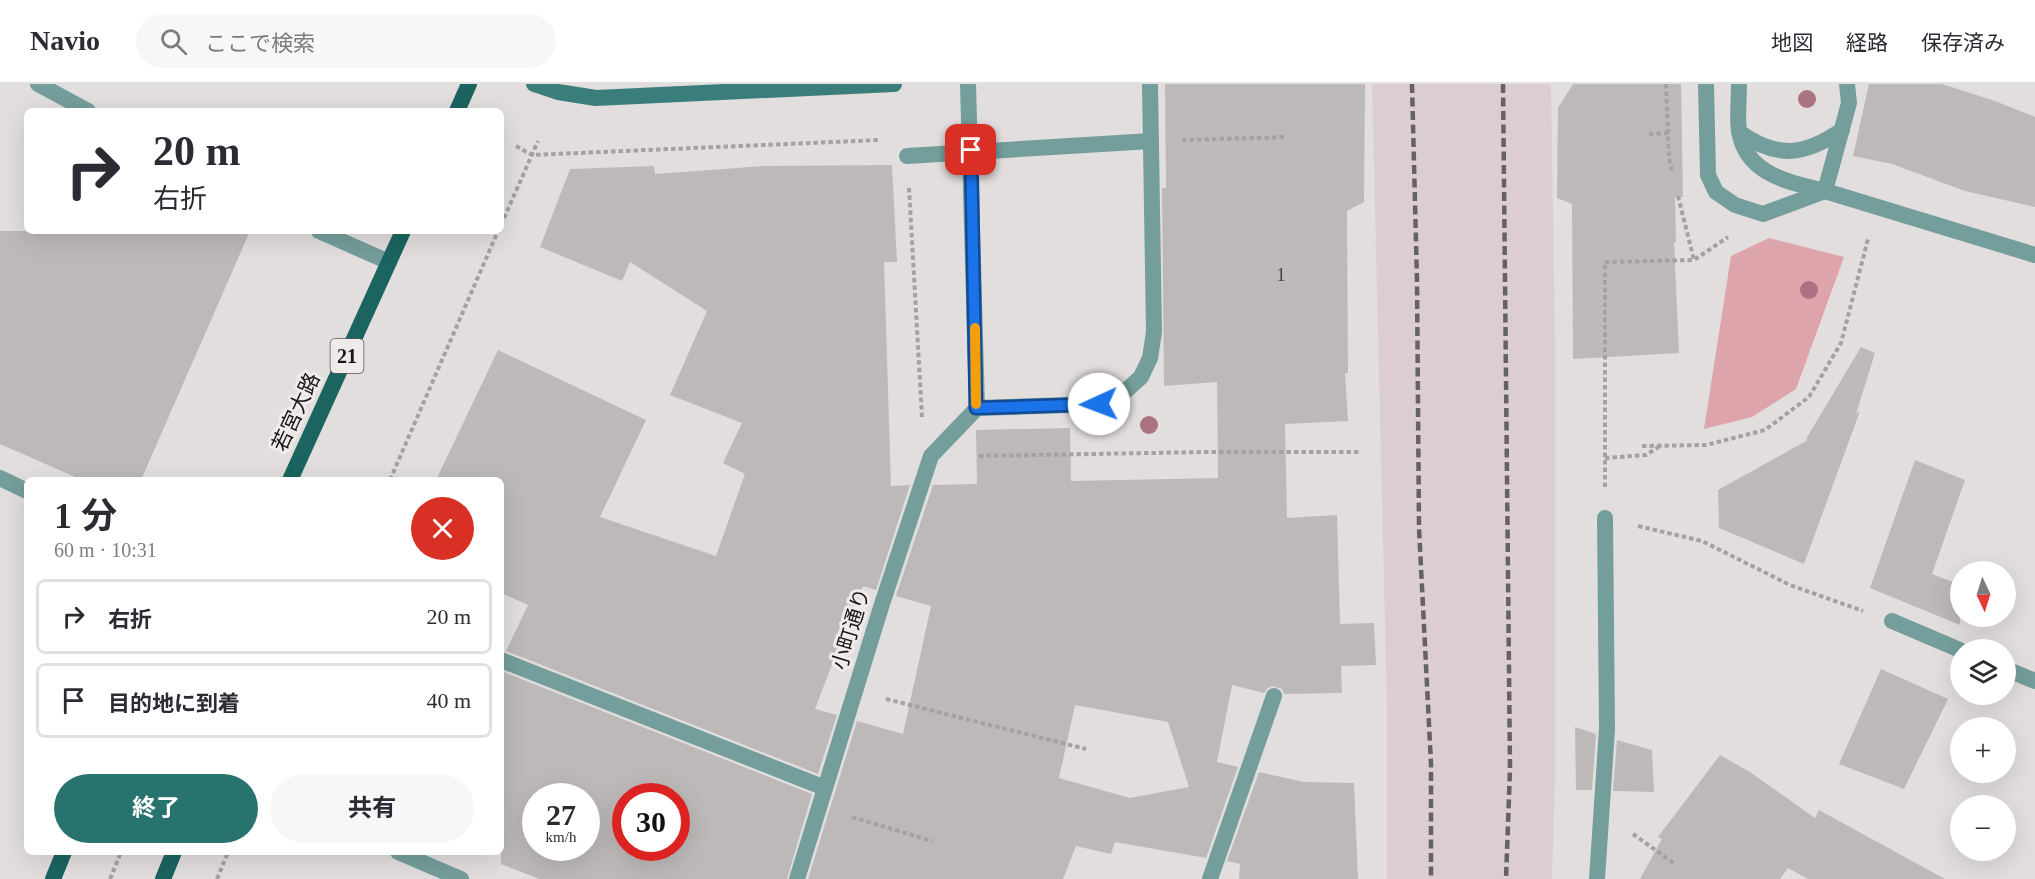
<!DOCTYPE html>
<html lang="ja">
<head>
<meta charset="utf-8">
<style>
  body { margin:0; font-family:"Times New Roman","Noto Sans JP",serif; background:#f7f7f7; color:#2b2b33; height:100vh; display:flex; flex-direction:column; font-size:22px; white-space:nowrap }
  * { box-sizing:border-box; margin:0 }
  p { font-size:20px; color:#7c7c81 }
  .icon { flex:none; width:33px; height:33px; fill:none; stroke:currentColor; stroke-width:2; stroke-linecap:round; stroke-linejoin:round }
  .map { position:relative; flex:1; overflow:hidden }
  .panel { position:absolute; left:24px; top:393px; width:480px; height:378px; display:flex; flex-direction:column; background:#fff; border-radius:9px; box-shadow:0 6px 24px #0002 }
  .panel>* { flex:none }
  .hud { position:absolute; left:24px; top:24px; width:480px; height:126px; border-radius:9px; box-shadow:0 6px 24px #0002; background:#fff; color:#2b2b33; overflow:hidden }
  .needle { width:39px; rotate:176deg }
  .controls { position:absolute; left:1950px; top:477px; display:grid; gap:12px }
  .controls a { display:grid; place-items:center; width:66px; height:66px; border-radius:50%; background:#fff; box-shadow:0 6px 24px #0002; font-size:30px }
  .speed { position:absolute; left:522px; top:699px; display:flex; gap:12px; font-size:30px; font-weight:700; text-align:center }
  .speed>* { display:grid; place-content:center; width:78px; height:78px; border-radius:50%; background:#fff; box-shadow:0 6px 24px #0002; line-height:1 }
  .speed small { font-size:15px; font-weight:400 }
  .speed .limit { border:9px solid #d22; background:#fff; color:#111 }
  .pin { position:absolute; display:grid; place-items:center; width:51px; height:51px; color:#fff; margin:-26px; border-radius:12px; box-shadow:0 3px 9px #0006 }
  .me { position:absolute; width:66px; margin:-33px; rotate:268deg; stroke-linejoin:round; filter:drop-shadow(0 0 4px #0008) }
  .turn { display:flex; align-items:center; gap:21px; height:126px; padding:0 30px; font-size:27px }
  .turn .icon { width:78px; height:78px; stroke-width:2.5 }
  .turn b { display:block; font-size:42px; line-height:51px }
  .round { display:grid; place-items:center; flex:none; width:63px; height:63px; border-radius:32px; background:#f7f7f7 }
  .overview { display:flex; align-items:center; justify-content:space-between; height:102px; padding:0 30px }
  h1 { font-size:36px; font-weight:700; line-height:45px }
  .button { display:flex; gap:12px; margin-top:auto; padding:12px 30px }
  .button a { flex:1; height:69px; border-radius:36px; background:#29736f; color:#fff; font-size:24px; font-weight:700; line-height:69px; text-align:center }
  .button a+a { background:#f7f7f7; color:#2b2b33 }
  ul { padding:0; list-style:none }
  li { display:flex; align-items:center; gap:18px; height:75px; margin:0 12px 9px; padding:0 18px; border:3px solid #e1e1e2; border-radius:9px }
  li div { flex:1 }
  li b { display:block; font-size:22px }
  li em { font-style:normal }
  header { display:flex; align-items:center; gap:36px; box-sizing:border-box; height:84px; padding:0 30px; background:#fff; border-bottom:2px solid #e1e1e2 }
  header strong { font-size:28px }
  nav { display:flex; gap:33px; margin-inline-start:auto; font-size:21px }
  .search { width:420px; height:54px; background:#f7f7f7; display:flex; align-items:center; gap:15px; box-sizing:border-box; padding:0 21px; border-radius:33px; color:#7c7c81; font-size:22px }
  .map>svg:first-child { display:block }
</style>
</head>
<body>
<header>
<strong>Navio</strong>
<div class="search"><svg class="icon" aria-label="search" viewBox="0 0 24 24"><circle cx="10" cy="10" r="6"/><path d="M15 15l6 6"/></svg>ここで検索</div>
<nav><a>地図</a><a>経路</a><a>保存済み</a></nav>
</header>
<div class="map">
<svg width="2035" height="795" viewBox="0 0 2035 795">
  <rect width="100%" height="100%" fill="#e3dede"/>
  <path fill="#dcced0" d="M1372,0H1551L1555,259V695L1552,795H1387V623Z"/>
  <path fill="#dda4ac" d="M1769,154L1844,173L1796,305L1752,333L1704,345L1731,172Z"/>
  <g fill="#beb9b9" fill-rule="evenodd">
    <path d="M1165,0H1365L1364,118L1347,127L1348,289H1345L1348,337L1285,340L1287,434L1337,431L1340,540L1374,539L1376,581L1341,582L1342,609L1284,610L1282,605L1273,602L1268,604L1264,609L1232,601L1217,678L1238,683L1206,774L1115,758L1111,770L1076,762L1063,795H808L857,637L903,650L931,522L896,512L933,401L977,400L976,346L1070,344L1071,397L1218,394L1217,298L1164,302L1162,104H1166ZM1075,621L1168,638L1189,703L1130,714L1059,694Z"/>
    <path d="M1573,0H1681L1683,113H1675L1676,158H1674L1679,269L1573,275L1572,120L1557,114L1558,24Z"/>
    <path d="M1869,0H1942L1995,17L2035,33V123L1965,107L1892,80L1853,72Z"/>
    <path d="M892,81L897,178H884L891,402L910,401L876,506L863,502L835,569L836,570L815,625L837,631L818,690L506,567L528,521L501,509V396H436L498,266L646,336L600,433L716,472L745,390L723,379L742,339L670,311L707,227L630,178L622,197L540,163L570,85L654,82L655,90L765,82Z"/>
    <path d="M0,147H250L141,396H82L0,360Z"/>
    <path d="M1861,263L1875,269L1856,330L1860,327L1804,480L1719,444L1718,406L1808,356L1806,355Z"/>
    <path d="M1915,376L1965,396L1932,490L1960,501V541L1870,504Z"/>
    <path d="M1881,585L1948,615L1904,705L1839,680Z"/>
    <path d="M501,587L812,710L787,795H539L501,780ZM536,712H586V764H536ZM626,712H676V764H626Z"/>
    <path d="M1575,643L1596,650L1592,706H1576Z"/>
    <path d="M1617,656L1652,666L1654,708L1613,707Z"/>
    <path d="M1720,671L1750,688L1815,734L1819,726L1945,795H1808L1788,784L1780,795H1640L1662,755L1658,753Z"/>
    <path d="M1259,688L1304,698L1354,699L1358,795H1239L1240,780L1227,777Z"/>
  </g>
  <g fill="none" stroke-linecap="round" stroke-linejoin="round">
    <g stroke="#a5a1a1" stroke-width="4" stroke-dasharray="4.5 3" stroke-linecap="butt">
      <path d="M1666,0L1669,74L1672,88"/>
      <path d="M1649,50L1668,49"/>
      <path d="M1182,56L1287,53"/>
      <path d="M516,62L532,71L879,56"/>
      <path d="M909,104L922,333"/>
      <path d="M1678,112L1694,176"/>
      <path d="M501,141L538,57"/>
      <path d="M1642,362L1706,361L1765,346L1809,313L1841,259L1868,155"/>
      <path d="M979,372L1206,368H1359"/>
      <path d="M1605,374L1646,371L1660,362"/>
      <path d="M390,396L498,147"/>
      <path d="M1605,403V178L1694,176L1728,153"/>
      <path d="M1638,442L1702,457L1790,501L1863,527"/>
      <path d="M886,615L1086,665"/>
      <path d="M852,733L932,757"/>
      <path d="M1633,750L1675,780"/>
      <path d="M110,795L121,768"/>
      <path d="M217,795L228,768"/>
    </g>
    <g stroke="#749e9b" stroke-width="16">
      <path d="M38,0L88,27"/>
      <path d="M319,147L389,178"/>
      <path d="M1892,537L1960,566"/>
      <path d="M501,576L825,704"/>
      <path d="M2006,585L2035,597"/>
      <path d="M1210,795L1274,612"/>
    </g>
    <g stroke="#749e9b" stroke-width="16">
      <path d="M907,72L1151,57"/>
      <path d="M797,795L882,520L931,372L977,324"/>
    </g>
    <g stroke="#749e9b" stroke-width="16">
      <path d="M968,0L977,324L1099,320L1121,311L1141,293L1150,274L1154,248L1150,0"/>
      <path d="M1706,0L1708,91L1716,108L1735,121L1763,130L1825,107"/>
      <path d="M1739,0C1739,15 1737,32 1739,47C1746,91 1789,98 1825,107"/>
      <path d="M1739,48C1777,75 1804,72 1842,46"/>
      <path d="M1825,107L1849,19L1847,0"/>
      <path d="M0,394L27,407"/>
      <path d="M398,768L461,795"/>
      <path d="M1597,795L1607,645L1605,434"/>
    </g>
    <path stroke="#749e9b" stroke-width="16" d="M1825,107L2035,171"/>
    <path stroke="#397e7a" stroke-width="16" d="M534,0L558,8L596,14L894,0"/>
    <g stroke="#1b6460" stroke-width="16">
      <path d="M457,27L469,0"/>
      <path d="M290,396L403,147"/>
      <path d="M53,795L64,768"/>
      <path d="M163,795L174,768"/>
    </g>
    <g stroke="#656262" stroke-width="4.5" stroke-dasharray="9 4.5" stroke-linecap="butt">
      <path d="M1412,0L1417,197L1419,444L1431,680V795"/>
      <path d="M1503,0L1510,685L1506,795"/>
    </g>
  </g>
  <g fill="#ab7382">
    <circle cx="1807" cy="15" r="9"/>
    <circle cx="1809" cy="206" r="9"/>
    <circle cx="1149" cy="341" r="9"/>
  </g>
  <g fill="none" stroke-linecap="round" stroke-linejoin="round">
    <defs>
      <path id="route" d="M971,66L976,324L1099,320"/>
    </defs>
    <use href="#route" stroke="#114b97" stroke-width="15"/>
    <use href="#route" stroke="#1a73e8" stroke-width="10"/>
    <path stroke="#f59e0b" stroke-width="10" d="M975,244L976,320"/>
  </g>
  <g text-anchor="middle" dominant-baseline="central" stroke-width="6" stroke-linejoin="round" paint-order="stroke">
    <g font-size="18" fill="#423f3f">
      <text x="1281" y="191">1</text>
    </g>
    <rect fill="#f0ebeb" stroke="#595656" stroke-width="1.5" x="330.5" y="255" width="33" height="34" rx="4.5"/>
    <g font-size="20" font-weight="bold" fill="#181616">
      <text x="347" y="272">21</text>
    </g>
    <g font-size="21" fill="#181616" stroke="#f0ebeb">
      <text transform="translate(296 328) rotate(-65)">若宮大路</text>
      <text transform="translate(851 545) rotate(-73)">小町通り</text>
    </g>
  </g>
</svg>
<div class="controls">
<a><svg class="needle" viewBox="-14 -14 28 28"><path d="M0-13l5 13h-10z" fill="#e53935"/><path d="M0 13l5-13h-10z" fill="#7c7c81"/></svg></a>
<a><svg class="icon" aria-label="layers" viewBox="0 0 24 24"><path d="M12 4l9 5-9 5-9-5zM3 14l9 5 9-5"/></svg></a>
<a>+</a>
<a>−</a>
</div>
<div class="speed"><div>27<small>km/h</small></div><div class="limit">30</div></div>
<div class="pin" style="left:971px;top:66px;background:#d93025"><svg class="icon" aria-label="arrive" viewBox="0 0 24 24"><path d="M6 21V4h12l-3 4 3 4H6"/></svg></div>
<svg class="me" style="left:1099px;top:320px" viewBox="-20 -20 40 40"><circle r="19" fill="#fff"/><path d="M0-13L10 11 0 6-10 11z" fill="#1a73e8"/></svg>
<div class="hud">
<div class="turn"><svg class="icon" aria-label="right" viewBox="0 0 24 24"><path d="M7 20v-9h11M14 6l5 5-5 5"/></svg><div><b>20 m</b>右折</div></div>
</div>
<section class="panel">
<div class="overview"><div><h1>1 分</h1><p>60 m · 10:31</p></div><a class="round" style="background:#d93025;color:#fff"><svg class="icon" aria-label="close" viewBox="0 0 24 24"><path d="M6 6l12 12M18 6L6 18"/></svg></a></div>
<ul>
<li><svg class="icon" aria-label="right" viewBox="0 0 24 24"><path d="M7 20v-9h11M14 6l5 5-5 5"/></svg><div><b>右折</b></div><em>20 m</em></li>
<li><svg class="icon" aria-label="arrive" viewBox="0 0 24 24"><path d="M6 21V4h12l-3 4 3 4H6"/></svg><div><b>目的地に到着</b></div><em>40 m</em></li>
</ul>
<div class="button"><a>終了</a><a>共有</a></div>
</section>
</div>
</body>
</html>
